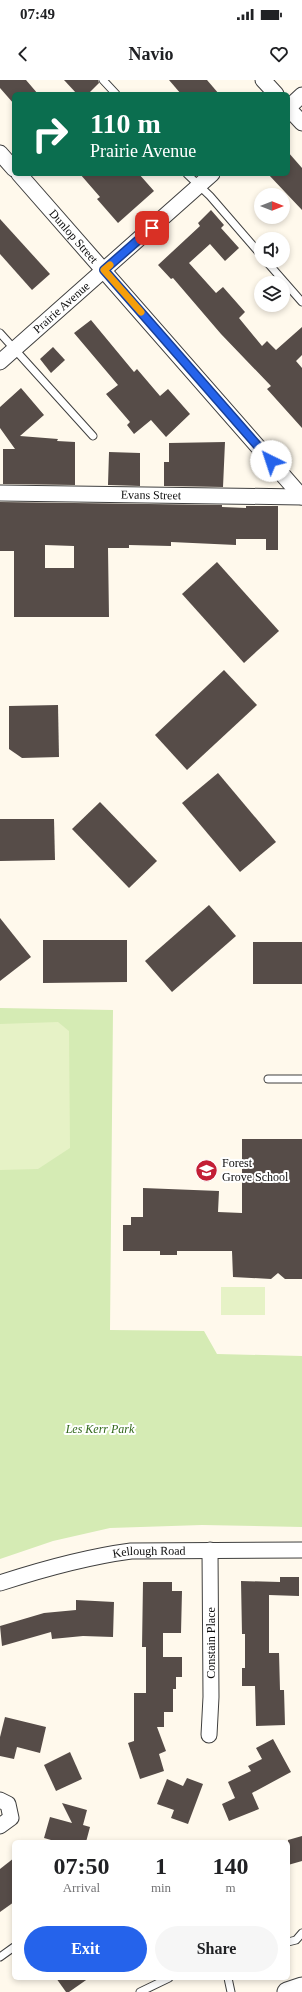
<!DOCTYPE html>
<html lang="en">
<head>
<meta charset="utf-8">
<style>
  body { margin:0; font-family:Georgia,serif; background:#f6f6f6; color:#202124; height:100vh; display:flex; flex-direction:column; font-size:15px; white-space:nowrap }
  * { box-sizing:border-box; margin:0 }
  p { font-size:13px; color:#757577 }
  .icon { flex:none; width:22px; height:22px; fill:none; stroke:currentColor; stroke-width:2; stroke-linecap:round; stroke-linejoin:round }
  .map { position:relative; flex:1; overflow:hidden }
  .details { position:absolute; left:12px; top:1760px; width:278px; height:140px; display:flex; flex-direction:column; background:#fff; border-radius:6px; box-shadow:0 2px 6px #0003 }
  .details>* { flex:none }
  .hud { position:absolute; left:12px; top:12px; width:278px; height:84px; border-radius:6px; box-shadow:0 2px 6px #0003; background:#0b6e4f; color:#fff; overflow:hidden }
  .needle { width:26px; rotate:90deg }
  .tools { position:absolute; left:254px; top:108px; display:grid; gap:8px }
  .tools a { display:grid; place-items:center; width:36px; height:36px; border-radius:50%; background:#fff; box-shadow:0 2px 6px #0003; font-size:20px }
  .pin { position:absolute; display:grid; place-items:center; width:34px; height:34px; color:#fff; margin:-17px; border-radius:8px; box-shadow:0 2px 6px #0006 }
  .me { position:absolute; width:44px; margin:-22px; rotate:319deg; stroke-linejoin:round; filter:drop-shadow(0 0 3px #0008) }
  .turn { display:flex; align-items:center; gap:14px; height:84px; padding:0 12px; font-size:18px }
  .turn .icon { width:52px; height:52px; stroke-width:2.5 }
  .turn b { display:block; font-size:28px; line-height:34px }
  .eta { display:flex; justify-content:space-evenly; align-items:center; height:68px; text-align:center }
  .eta b { font-size:24px; font-weight:600; line-height:28px }
  .button { display:flex; gap:8px; margin-top:auto; padding:8px 12px }
  .button a { flex:1; height:46px; border-radius:24px; background:#2563eb; color:#fff; font-size:16px; font-weight:600; line-height:46px; text-align:center }
  .button a+a { background:#f6f6f6; color:#202124 }
  .status { display:flex; justify-content:space-between; align-items:center; height:28px; padding:0 20px; background:#fff; direction:ltr }
  .status svg { height:11px; fill:currentColor }
  header { display:flex; justify-content:space-between; align-items:center; height:52px; padding:0 12px; background:#fff; font-size:18px; font-weight:600 }
  .map>svg:first-child { display:block }
</style>
</head>
<body>
<div class="status"><b>07:49</b><svg viewBox="0 0 49 12"><path d="M0 12V9h3v3zM5 12V6h3v6zM10 12V3h3v9zM15 12V0h3v12zM26 1h20v11H26zM47 4h2v5h-2z"/></svg></div>
<header><svg class="icon" aria-label="back" viewBox="0 0 24 24"><path d="M15 5l-7 7 7 7"/></svg>Navio<svg class="icon" aria-label="heart" viewBox="0 0 24 24"><path d="M12 20l-8-8c-3-5 5-10 8-4 3-6 11-1 8 4z"/></svg></header>
<div class="map">
<svg width="302" height="1912" viewBox="0 0 302 1912">
  <rect width="100%" height="100%" fill="#fff9ec"/>
  <path fill="#d5ebb4" d="M0,928L113,930L110,1250L204,1251L217,1274L302,1276V1447L202,1445L110,1448L53,1461L0,1479Z"/>
  <g fill="#e6f2c6">
    <path d="M58,942L69,951L70,1068L38,1089L0,1090V944Z"/>
    <rect x="221" y="1207" width="44" height="28"/>
  </g>
  <g fill="#564c48" fill-rule="evenodd">
    <path d="M0,0H26L38,14H14V24L0,8Z"/>
    <path d="M64,0H98L99,3L88,14H77Z"/>
    <path d="M169,0H207L219,14H181Z"/>
    <path d="M288,72L302,88V130L268,94H288Z"/>
    <path d="M80,94H139L154,111L118,143L97,119L100,117Z"/>
    <path d="M211,130L224,145L221,148L239,168L225,181L210,164L189,183L216,213L223,207L245,232L239,238L262,266L267,261L276,270L302,247V275L296,281L302,288V348L267,309L271,306L221,254L173,198L171,199L158,185L200,146L198,143Z"/>
    <path d="M0,139L50,194L32,210L0,174Z"/>
    <path d="M91,240L134,292L137,289L160,316L168,309L190,334L166,357L151,340L134,354L127,345L130,342L106,314L118,305L74,253Z"/>
    <path d="M53,267L65,280L51,293L40,279Z"/>
    <path d="M21,308L44,335L20,356L58,359L57,361L75,362V405L3,404V369H15L0,348V327Z"/>
    <path d="M225,362L223,407L164,406V382H169V363Z"/>
    <path d="M109,372L140,373V406L108,405Z"/>
    <path d="M0,422L222,425V427L246,428V426H278V470H266V459H236V465L171,462V466L129,465V468H108L109,537H14V471H0ZM45,465L74,466V488H45Z"/>
    <path d="M217,482L279,551L244,583L182,514Z"/>
    <path d="M224,590L257,625L187,690L155,655Z"/>
    <path d="M58,625L59,677L22,678L9,669V626Z"/>
    <path d="M218,693L276,762L240,792L182,723Z"/>
    <path d="M100,722L157,781L129,808L72,749Z"/>
    <path d="M0,739H54L55,780L0,781Z"/>
    <path d="M209,825L236,856L172,912L145,881Z"/>
    <path d="M0,838L31,877L0,901Z"/>
    <path d="M43,860H127V902L43,903Z"/>
    <rect x="253" y="862" width="49" height="42"/>
    <path d="M242,1059H302V1199H285L278,1193L271,1199L233,1197L232,1171H177V1175H160V1171H123V1145H131V1137H143V1108L219,1111L218,1132L242,1133Z"/>
    <path d="M280,1497H299V1516L269,1515V1573H279L280,1610H284L285,1645L256,1646L255,1606H242V1588H245V1554H242L241,1501L280,1502Z"/>
    <path d="M143,1502H172V1511H182L181,1553H163V1577H182V1597H176V1609H173V1632H164V1647H157L166,1671L159,1674L164,1691L140,1699L128,1663L134,1661V1613H146V1567H142Z"/>
    <path d="M76,1520L114,1522L113,1557L83,1556L52,1559L51,1552L2,1566L0,1546L44,1533L76,1530Z"/>
    <path d="M5,1637L46,1647L40,1673L17,1667L14,1679L0,1676V1657Z"/>
    <path d="M273,1659L291,1692L252,1713L259,1729L229,1741L222,1724L235,1718L228,1702L251,1691L248,1686L262,1679L256,1668Z"/>
    <path d="M70,1672L82,1699L56,1711L44,1685Z"/>
    <path d="M187,1698L203,1704L188,1744L171,1738L174,1730L157,1724L167,1699L183,1706Z"/>
    <path d="M62,1723L87,1730L83,1745L90,1747L86,1762H58L44,1758L50,1737L72,1743Z"/>
    <path d="M302,1756V1781L288,1785V1760Z"/>
    <path d="M14,1778V1822L0,1832V1789Z"/>
    <path d="M56,1898H89L69,1912H66Z"/>
  </g>
  <g fill="none" stroke-linecap="round" stroke-linejoin="round">
    <defs>
      <g id="service">
        <path d="M103,0L116,14"/>
        <path d="M187,94L210,116L261,175"/>
        <path d="M266,181L302,222"/>
        <path d="M0,253L93,356"/>
        <path d="M268,999H302"/>
        <path d="M288,1862L296,1860L302,1853"/>
        <path d="M0,1877L14,1867"/>
        <path d="M228,1898L231,1912"/>
        <path d="M140,1912L169,1898"/>
      </g>
      <g id="minor">
        <path d="M263,0L276,14"/>
        <path d="M288,28L302,43"/>
        <path d="M288,28L302,15"/>
        <path d="M0,73L14,89"/>
        <path id="s1" d="M19,94L302,417"/>
        <path id="s2" d="M0,282L212,94"/>
        <path id="s3" d="M0,413L302,417"/>
        <path id="s4" d="M0,1503C43,1489 86,1477 131,1471L302,1470"/>
        <path d="M209,1655L211,1617L210,1470"/>
        <path d="M0,1720L8,1724L11,1738L0,1746"/>
      </g>
      <path id="tertiary" d="M287,1912L302,1907"/>
    </defs>
    <use href="#service" stroke="#3f3f3f" stroke-width="9"/>
    <use href="#minor" stroke="#3f3f3f" stroke-width="17"/>
    <use href="#tertiary" stroke="#3f3f3f" stroke-width="21"/>
    <use href="#service" stroke="#fff" stroke-width="7"/>
    <use href="#minor" stroke="#fff" stroke-width="15"/>
    <use href="#tertiary" stroke="#fff" stroke-width="19"/>
  </g>
  <g fill="none" stroke-linecap="round" stroke-linejoin="round">
    <defs>
      <path id="route" d="M152,148L104,190L271,381"/>
    </defs>
    <use href="#route" stroke="#184099" stroke-width="10"/>
    <use href="#route" stroke="#2563eb" stroke-width="7"/>
    <path stroke="#f59e0b" stroke-width="7" d="M110,185L104,190L141,232"/>
  </g>
  <defs>
    <symbol id="school-disc" viewBox="-11 -11 22 22"><circle r="9.5" fill="#c31e35" stroke="#fff"/><path d="M0-5L7-2L0 1L-7-2ZM-4 1L0 2.5L4 1V4Q0 6-4 4Z" fill="#fff"/></symbol>
  </defs>
  <g fill-rule="evenodd">
    <use href="#school-disc" x="194" y="1078" width="25" height="25"/>
  </g>
  <g text-anchor="middle" dominant-baseline="central" stroke-width="4" stroke-linejoin="round" paint-order="stroke">
    <g font-size="12" fill="#0c0c0c" stroke="#fff">
      <text stroke="none"><textPath href="#s1" startOffset="83">Dunlop Street</textPath></text>
      <text stroke="none"><textPath href="#s2" startOffset="82">Prairie Avenue</textPath></text>
      <text stroke="none"><textPath href="#s3" startOffset="151">Evans Street</textPath></text>
      <text stroke="none"><textPath href="#s4" startOffset="153">Kellough Road</textPath></text>
      <text transform="translate(211 1563) rotate(-90)">Constain Place</text>
    </g>
    <g font-size="12" fill="#0c0c0c" stroke="#fff" text-anchor="start">
      <text x="222" y="1083">Forest<tspan x="222" dy="14">Grove School</tspan></text>
    </g>
    <g font-size="12" font-style="italic" fill="#31671a" stroke="#fff">
      <text x="100" y="1349">Les Kerr Park</text>
    </g>
  </g>
</svg>
<div class="tools">
<a><svg class="needle" viewBox="-14 -14 28 28"><path d="M0-13l5 13h-10z" fill="#e53935"/><path d="M0 13l5-13h-10z" fill="#757577"/></svg></a>
<a><svg class="icon" aria-label="sound" viewBox="0 0 24 24"><path d="M4 9h4l5-4v14l-5-4H4zM17 9q2 3 0 6"/></svg></a>
<a><svg class="icon" aria-label="layers" viewBox="0 0 24 24"><path d="M12 4l9 5-9 5-9-5zM3 14l9 5 9-5"/></svg></a>
</div>
<div class="pin" style="left:152px;top:148px;background:#d93025"><svg class="icon" aria-label="arrive" viewBox="0 0 24 24"><path d="M6 21V4h12l-3 4 3 4H6"/></svg></div>
<svg class="me" style="left:271px;top:381px" viewBox="-20 -20 40 40"><circle r="19" fill="#fff"/><path d="M0-13L10 11 0 6-10 11z" fill="#2563eb"/></svg>
<div class="hud">
<div class="turn"><svg class="icon" aria-label="right" viewBox="0 0 24 24"><path d="M7 20v-9h11M14 6l5 5-5 5"/></svg><div><b>110 m</b>Prairie Avenue</div></div>
</div>
<section class="details">
<div class="eta">
<div><b>07:50</b><p>Arrival</p></div>
<div><b>1</b><p>min</p></div>
<div><b>140</b><p>m</p></div>
</div>
<div class="button"><a>Exit</a><a>Share</a></div>
</section>
</div>
</body>
</html>
